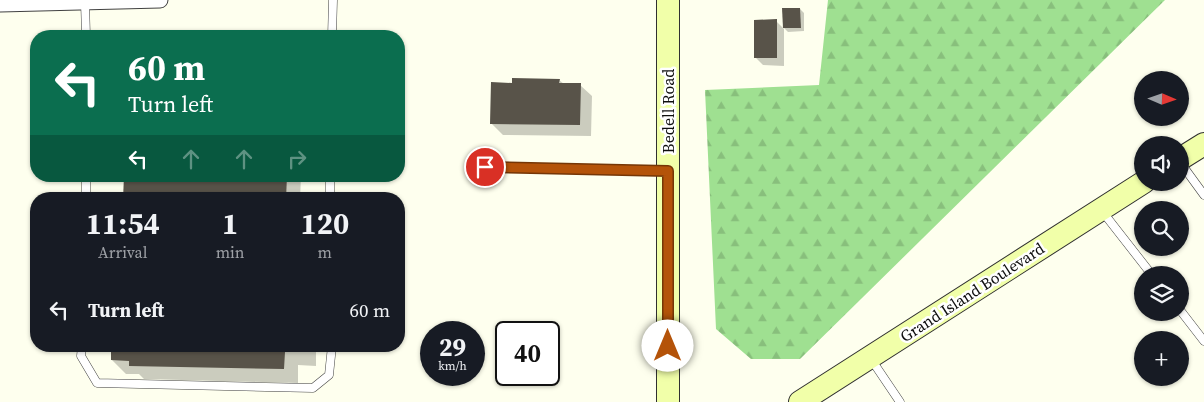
<!DOCTYPE html>
<html lang="en">
<head>
<meta charset="utf-8">
<style>
  body { margin:0; font-family:"Source Serif 4",serif; background:#20242c; color:#f1f3f6; height:100vh; display:flex; flex-direction:column; font-size:19px; white-space:nowrap }
  * { box-sizing:border-box; margin:0 }
  p { font-size:16px; color:#9ea1a6 }
  .icon { flex:none; width:28px; height:28px; fill:none; stroke:currentColor; stroke-width:2; stroke-linecap:round; stroke-linejoin:round }
  .map { position:relative; flex:1; overflow:hidden }
  .panel { position:absolute; left:30px; top:192px; width:375px; height:160px; display:flex; flex-direction:column; background:#171b24; border-radius:20px; box-shadow:0 1px 4px #0004 }
  .panel>* { flex:none }
  .hud { position:absolute; left:30px; top:30px; width:375px; height:152px; border-radius:20px; box-shadow:0 1px 4px #0004; background:#0b6e4f; color:#fff; overflow:hidden }
  .needle { width:32px; rotate:92deg }
  .controls { position:absolute; left:1134px; top:71px; display:grid; gap:10px }
  .controls a { display:grid; place-items:center; width:55px; height:55px; border-radius:50%; background:#171b24; box-shadow:0 1px 4px #0004; font-size:25px }
  .speed { position:absolute; left:420px; top:321px; display:flex; gap:10px; font-size:25px; font-weight:700; text-align:center }
  .speed>* { display:grid; place-content:center; width:65px; height:65px; border-radius:50%; background:#171b24; box-shadow:0 1px 4px #0004; line-height:1 }
  .speed small { font-size:12px; font-weight:400 }
  .speed .limit { border:2px solid #111; border-radius:8px; background:#fff; color:#111 }
  .pin { position:absolute; display:grid; place-items:center; width:42px; height:42px; color:#fff; margin:-21px; border:2px solid #fff; border-radius:50%; box-shadow:0 1px 5px #0007 }
  .me { position:absolute; width:55px; margin:-28px; rotate:0deg; stroke-linejoin:round; filter:drop-shadow(0 0 4px #0008) }
  .turn { display:flex; align-items:center; gap:18px; height:105px; padding:0 15px; font-size:22px }
  .turn .icon { width:65px; height:65px; stroke-width:2.5 }
  .turn b { display:block; font-size:35px; line-height:42px }
  .lanes { display:flex; align-items:center; height:48px; padding:0 15px; background:#0003; justify-content:center; gap:25px; direction:ltr }
  .lanes .off { opacity:.35 }
  .eta { display:flex; justify-content:space-evenly; align-items:center; height:85px; text-align:center }
  .eta b { font-size:30px; font-weight:700; line-height:35px }
  ul { padding:0; list-style:none }
  li { display:flex; align-items:center; gap:15px; height:65px; padding:0 15px }
  li div { flex:1 }
  li b { display:block; font-size:19px }
  li em { font-style:normal }
  .map>svg:first-child { display:block }
</style>
</head>
<body>
<div class="map">
<svg width="1204" height="402" viewBox="0 0 1204 402">
  <defs>
    <pattern id="forest-firs" width="22" height="20" patternUnits="userSpaceOnUse" patternTransform="scale(1.25)"><rect width="22" height="20" fill="#9fe091"/><path d="M5 1l3.5 6h-7zM16 11l3.5 6h-7z" fill="#88bf7c"/></pattern>
  </defs>
  <rect width="100%" height="100%" fill="#feffee"/>
  <path fill="url(#forest-firs)" d="M828,0H1165L800,359H751L716,329L705,90L819,85Z"/>
  <g fill="#0003">
    <path d="M800,9L804,13V31L788,32L784,28Z"/>
    <path d="M776,21L784,29V66L763,65L755,57Z"/>
    <path d="M559,80L564,84L580,85L592,96L591,136L503,135L492,124L513,84Z"/>
    <path d="M125,176H301L300,199H124Z"/>
    <path d="M112,346H316V366L298,365V383L144,379L139,374H126L112,360Z"/>
  </g>
  <g fill="#585349">
    <path d="M782,8H800L801,28H783Z"/>
    <path d="M777,19V58H754V20Z"/>
    <path d="M512,78L560,79L559,83H581L580,125L490,124L491,82L512,83Z"/>
    <path d="M124,176H287L286,199H123Z"/>
    <path d="M111,346H302V352H285L284,369L129,366V361L111,360Z"/>
  </g>
  <g fill="none" stroke-linecap="round" stroke-linejoin="round">
    <defs>
      <g id="lane">
        <path d="M85,2L86,36"/>
        <path d="M332,36L333,0"/>
        <path d="M1180,162L1204,195"/>
        <path d="M485,167L666,171"/>
        <path d="M86,199V176"/>
        <path d="M330,199V176"/>
        <path d="M1102,211L1152,275"/>
        <path d="M1180,310L1204,341"/>
        <path d="M82,346L81,356L97,383L313,388L329,375L332,346"/>
        <path d="M871,359L900,402"/>
      </g>
      <path id="street" d="M0,4L160,0"/>
      <g id="secondary">
        <path d="M1180,159L1204,144"/>
        <path d="M668,402V0"/>
        <path d="M800,402L1144,182"/>
      </g>
    </defs>
    <use href="#lane" stroke="#414141" stroke-width="9"/>
    <use href="#street" stroke="#414141" stroke-width="17"/>
    <use href="#secondary" stroke="#303030" stroke-width="24"/>
    <use href="#lane" stroke="#fff" stroke-width="8"/>
    <use href="#street" stroke="#fff" stroke-width="15"/>
    <use href="#secondary" stroke="#f1ffa9" stroke-width="22"/>
  </g>
  <g fill="none" stroke-linecap="round" stroke-linejoin="round">
    <defs>
      <path id="route" d="M485,167L668,171V346"/>
    </defs>
    <use href="#route" stroke="#753606" stroke-width="12"/>
    <use href="#route" stroke="#b45309" stroke-width="9"/>
  </g>
  <g text-anchor="middle" dominant-baseline="central" stroke-width="5" stroke-linejoin="round" paint-order="stroke">
    <g font-size="16" fill="#0e0e0e" stroke="#fff">
      <text transform="translate(668 111) rotate(-90)">Bedell Road</text>
      <text transform="translate(972 292) rotate(-33)">Grand Island Boulevard</text>
    </g>
  </g>
</svg>
<div class="controls">
<a><svg class="needle" viewBox="-14 -14 28 28"><path d="M0-13l5 13h-10z" fill="#e53935"/><path d="M0 13l5-13h-10z" fill="#9ea1a6"/></svg></a>
<a><svg class="icon" aria-label="sound" viewBox="0 0 24 24"><path d="M4 9h4l5-4v14l-5-4H4zM17 9q2 3 0 6"/></svg></a>
<a><svg class="icon" aria-label="search" viewBox="0 0 24 24"><circle cx="10" cy="10" r="6"/><path d="M15 15l6 6"/></svg></a>
<a><svg class="icon" aria-label="layers" viewBox="0 0 24 24"><path d="M12 4l9 5-9 5-9-5zM3 14l9 5 9-5"/></svg></a>
<a>+</a>
</div>
<div class="speed"><div>29<small>km/h</small></div><div class="limit">40</div></div>
<div class="pin" style="left:485px;top:167px;background:#d93025"><svg class="icon" aria-label="arrive" viewBox="0 0 24 24"><path d="M6 21V4h12l-3 4 3 4H6"/></svg></div>
<svg class="me" style="left:668px;top:346px" viewBox="-20 -20 40 40"><circle r="19" fill="#fff"/><path d="M0-13L10 11 0 6-10 11z" fill="#b45309"/></svg>
<div class="hud">
<div class="turn"><svg class="icon" aria-label="left" viewBox="0 0 24 24"><path d="M17 20v-9H6M10 6l-5 5 5 5"/></svg><div><b>60 m</b>Turn left</div></div>
<div class="lanes"><svg class="icon" aria-label="left" viewBox="0 0 24 24"><path d="M17 20v-9H6M10 6l-5 5 5 5"/></svg><svg class="icon off" aria-label="ahead" viewBox="0 0 24 24"><path d="M12 20V5M6 11l6-6 6 6"/></svg><svg class="icon off" aria-label="ahead" viewBox="0 0 24 24"><path d="M12 20V5M6 11l6-6 6 6"/></svg><svg class="icon off" aria-label="right" viewBox="0 0 24 24"><path d="M7 20v-9h11M14 6l5 5-5 5"/></svg></div>
</div>
<section class="panel">
<div class="eta">
<div><b>11:54</b><p>Arrival</p></div>
<div><b>1</b><p>min</p></div>
<div><b>120</b><p>m</p></div>
</div>
<ul>
<li><svg class="icon" aria-label="left" viewBox="0 0 24 24"><path d="M17 20v-9H6M10 6l-5 5 5 5"/></svg><div><b>Turn left</b></div><em>60 m</em></li>
</ul>
</section>
</div>
</body>
</html>
